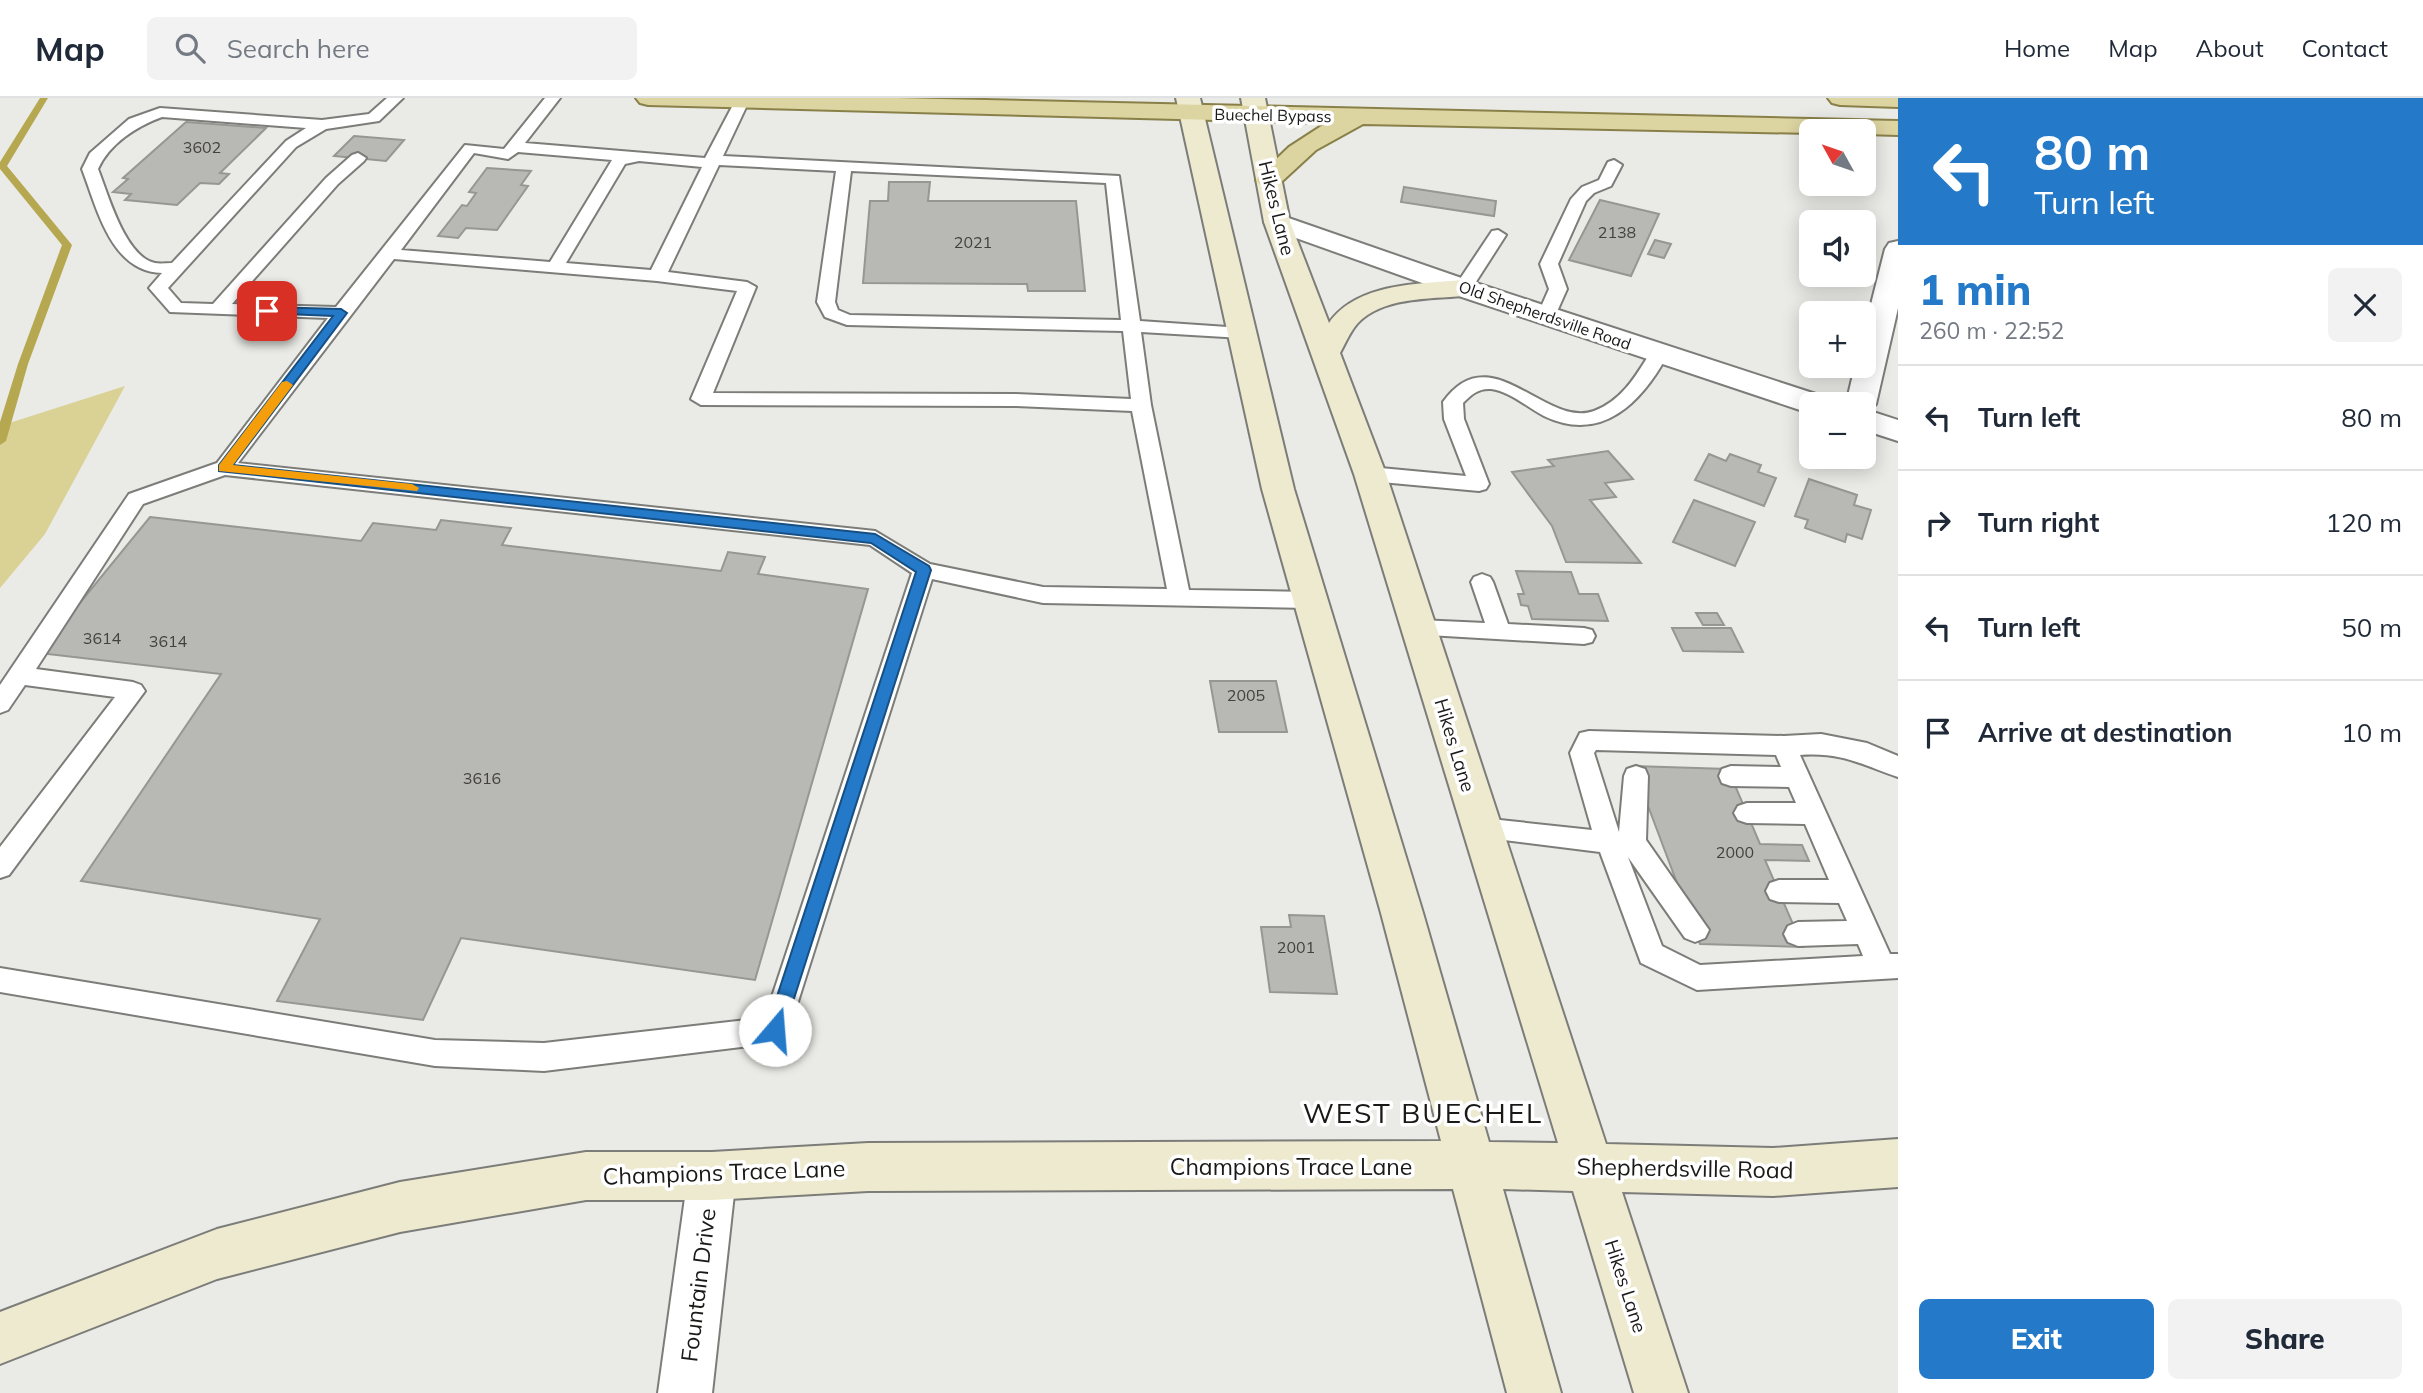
<!DOCTYPE html>
<html lang="en">
<head>
<meta charset="utf-8">
<style>
  body { margin:0; font-family:Mulish,sans-serif; background:#f2f2f3; color:#1f2937; height:100vh; display:flex; flex-direction:column; font-size:26px; white-space:nowrap }
  * { box-sizing:border-box; margin:0 }
  p { font-size:23px; color:#747a83 }
  .icon { flex:none; width:38px; height:38px; fill:none; stroke:currentColor; stroke-width:2; stroke-linecap:round; stroke-linejoin:round }
  .map { position:relative; flex:1; overflow:hidden }
  .sheet { display:flex; flex-direction:column; background:#fff; width:525px }
  .sheet>* { flex:none }
  .hud { background:#247ac8; color:#fff; overflow:hidden }
  .needle { width:46px; rotate:310deg }
  .tools { position:absolute; left:1799px; top:21px; display:grid; gap:14px }
  .tools a { display:grid; place-items:center; width:77px; height:77px; border-radius:10px; background:#fff; box-shadow:0 4px 18px #0003; font-size:35px }
  .pin { position:absolute; display:grid; place-items:center; width:60px; height:60px; color:#fff; margin:-30px; border-radius:14px; box-shadow:0 4px 10px #0006 }
  .me { position:absolute; width:77px; margin:-38px; rotate:18deg; stroke-linejoin:round; filter:drop-shadow(0 0 5px #0008) }
  .turn { display:flex; align-items:center; gap:24px; height:147px; padding:0 21px; font-size:32px }
  .turn .icon { width:91px; height:91px; stroke-width:2.5 }
  .turn b { display:block; font-size:49px; line-height:60px }
  .round { display:grid; place-items:center; flex:none; width:74px; height:74px; border-radius:10px; background:#f2f2f3 }
  .overview { display:flex; align-items:center; justify-content:space-between; height:119px; padding:0 21px }
  h1 { font-size:42px; font-weight:800; line-height:52px; color:#247ac8 }
  .action { display:flex; gap:14px; margin-top:auto; padding:14px 21px }
  .action a { flex:1; height:80px; border-radius:10px; background:#247ac8; color:#fff; font-size:28px; font-weight:800; line-height:80px; text-align:center }
  .action a+a { background:#f2f2f3; color:#1f2937 }
  ul { padding:0; list-style:none }
  li { display:flex; align-items:center; gap:21px; height:105px; padding:0 21px; border-top:2px solid #e0e1e3 }
  li div { flex:1 }
  li b { display:block; font-size:26px }
  li em { font-style:normal }
  header { display:flex; align-items:center; gap:42px; box-sizing:border-box; height:98px; padding:0 35px; background:#fff; border-bottom:2px solid #e0e1e3 }
  header strong { font-size:33px }
  nav { display:flex; gap:38px; margin-inline-start:auto; font-size:24px }
  .search { width:490px; height:63px; background:#f2f2f3; display:flex; align-items:center; gap:18px; box-sizing:border-box; padding:0 24px; border-radius:10px; color:#747a83; font-size:26px }
  main { display:flex; flex:1; min-height:0 }
  .map>svg:first-child { display:block }
</style>
</head>
<body>
<header>
<strong>Map</strong>
<div class="search"><svg class="icon" aria-label="search" viewBox="0 0 24 24"><circle cx="10" cy="10" r="6"/><path d="M15 15l6 6"/></svg>Search here</div>
<nav><a>Home</a><a>Map</a><a>About</a><a>Contact</a></nav>
</header>
<main>
<div class="map">
<svg width="1898" height="1295" viewBox="0 0 1898 1295">
  <rect width="100%" height="100%" fill="#eaeae6"/>
  <path fill="#dad194" d="M125,288L45,436L0,490V328Z"/>
  <g fill="none" stroke-linecap="round" stroke-linejoin="round">
    <path fill="#b6a851" fill-rule="evenodd" d="M40,0H48L7,68L72,147L28,266L6,343L0,347V324L18,266L62,147L0,71V64Z"/>
  </g>
  <g fill="#b8b8b4" stroke="#969692" stroke-width="2">
    <path d="M186,24L266,30L220,75L229,76L219,86L200,85L177,107L125,102L131,96L113,94L128,81L123,80Z"/>
    <path d="M354,38L404,42L386,63L334,58Z"/>
    <path d="M487,70L531,73L521,87L528,88L497,132L466,130L458,140L438,138L462,107L467,108L476,95L469,94Z"/>
    <path d="M889,84H930L928,103H1076L1085,193H1028L1027,186L863,185L870,103H888Z"/>
    <path d="M1404,89L1496,103L1494,118L1401,104Z"/>
    <path d="M1600,102L1659,116L1631,178L1569,162Z"/>
    <path d="M1655,142L1671,146L1664,160L1648,156Z"/>
    <path d="M1608,353L1633,381L1605,385L1616,399L1590,402L1641,465L1566,464L1552,428L1512,374L1554,368L1548,362Z"/>
    <path d="M1709,356L1726,363L1730,356L1761,367L1758,374L1776,380L1764,408L1695,382Z"/>
    <path d="M1809,381L1857,397L1854,407L1871,412L1862,441L1847,436L1845,444L1805,430L1808,422L1795,418Z"/>
    <path d="M1694,402L1755,424L1735,468L1673,444Z"/>
    <path d="M150,419L361,443L373,425L436,432L441,422L511,430L502,447L721,473L728,454L765,459L758,476L868,491L755,882L461,840L423,922L277,903L320,821L81,783L221,576L39,555Z"/>
    <path d="M1516,473L1571,474L1579,496H1598L1608,523L1532,521L1528,508L1521,507L1520,503L1518,496H1524Z"/>
    <path d="M1696,515H1717L1724,527H1703Z"/>
    <path d="M1672,530H1731L1743,554L1683,553Z"/>
    <path d="M1210,583H1276L1287,634H1219Z"/>
    <path d="M1633,668L1728,671L1760,746L1802,747L1809,763L1765,762L1803,849L1700,846Z"/>
    <path d="M1289,817L1324,818L1337,896L1270,894L1261,829H1291Z"/>
  </g>
  <g fill="none" stroke-linecap="round" stroke-linejoin="round">
    <defs>
      <g id="lane">
        <path d="M387,0H403L379,23L326,31L296,49L168,190L181,205L213,206L326,80L352,57L358,55L366,60L364,63L338,86L232,206L336,209L465,47L504,51L545,0H560L525,45L705,60L734,5L741,1L748,5L723,58L1119,78L1140,223L1242,230L1251,235L1242,240L1141,234L1151,307L1189,492L1310,494L1318,496L1321,502L1318,508L1310,510L1043,505L932,481L789,932L785,941L775,945L544,973L435,968L0,894V870L435,942L544,945L765,920L912,475L870,447L225,377L143,406L36,571L133,584L141,587L145,593L9,777L0,780V749L115,599L25,587L8,612L0,615V587L129,396L217,365L328,220L170,214L149,190L162,175C111,174 97,110 82,71L90,55L129,21L160,10L322,22L369,16ZM162,19L306,30L286,43L172,165C166,165 160,166 155,165C125,159 108,96 98,71C109,46 137,28 162,19ZM518,54L612,62L550,164L401,152L474,55L508,61ZM639,63L702,69L651,172L566,165L625,66ZM719,67L836,73L817,204L825,219L847,227L1123,233L1131,301L1016,296L713,295L756,189L747,184L668,174ZM851,73L1106,85L1121,222L850,217L838,212L835,204ZM394,161L657,183L737,193L691,301L701,307L1016,308L1132,313L1167,491L1043,489L930,466L875,433L238,365Z"/>
        <path d="M1614,62L1622,67L1611,88L1594,95L1586,103L1558,166L1567,191L1555,218L1552,222H1540L1537,218L1549,191L1540,166L1571,101L1582,89L1599,82L1608,64Z"/>
        <path d="M1498,132L1506,137L1472,190L1469,194H1457L1454,190L1492,133Z"/>
        <path d="M1659,250L1668,256C1642,304 1602,346 1544,318C1527,309 1509,293 1491,291C1478,290 1471,297 1463,305L1464,321L1489,386L1486,391L1479,393L1370,383L1363,381L1360,376L1363,371L1370,369L1466,378L1444,321L1443,304C1491,236 1545,331 1594,313C1623,302 1637,276 1652,252Z"/>
        <path d="M1482,476L1490,479L1493,484L1508,526L1584,530L1592,532L1595,538L1592,544L1584,546L1411,536L1408,530L1411,524L1419,522L1485,525L1471,484L1474,479Z"/>
        <path d="M1589,633L1784,638L1821,636L1867,645L1898,658V679C1860,666 1842,654 1800,657L1890,856H1898V880L1697,892L1641,865L1600,754L1472,738L1468,731L1472,724L1481,720L1592,732L1570,655L1580,635ZM1596,652L1776,657L1781,669L1731,668L1722,671L1719,678L1722,685L1731,688L1789,689L1796,705H1747L1738,708L1734,715L1738,722L1747,725L1805,726L1829,782H1779L1770,785L1766,793L1770,801L1779,804L1839,805L1847,823L1798,824L1788,828L1784,836L1788,844L1798,848L1858,846L1863,858L1700,867L1662,848L1628,759L1685,840L1695,844L1705,840L1709,832L1646,742L1648,678L1645,671L1636,668L1627,671L1624,678L1619,734L1594,655Z"/>
      </g>
      <g id="street">
        <path d="M1277,116L1473,184L1825,299L1829,306H1811V315L1803,313L1453,196L1268,130L1264,124L1268,118Z"/>
        <path d="M1898,143V210L1876,306L1870,313L1898,322V343L1864,332V306H1846L1855,268H1864V234L1885,151L1889,145Z"/>
        <path d="M712,1054L729,1061L736,1078L712,1295H658L688,1078L695,1061Z"/>
      </g>
      <path id="secondary" d="M1176,0H1200L1294,391L1423,815L1489,1044L1558,1045L1354,376L1264,124L1241,0H1265L1290,124L1329,225C1357,185 1418,186 1463,182L1473,184L1477,190L1473,196L1463,198C1430,201 1381,199 1357,226C1350,234 1345,246 1340,255L1386,376L1606,1046L1773,1050L1898,1041V1089L1773,1098L1622,1094L1688,1295H1634L1573,1093L1503,1091L1561,1295H1507L1453,1091L868,1093L712,1102H586L400,1134L217,1181L0,1266V1214L217,1131L400,1084L586,1054H712L868,1045L1441,1043L1381,815L1262,391Z"/>
      <g id="primary">
        <path d="M636,0H897L1898,23V37L1864,36V33H1811V35L1363,26L1316,52L1278,87L1269,90L1260,87L1256,82L1260,77L1289,49L1326,25L648,7L640,5Z"/>
        <path d="M1828,0H1898V9L1840,7L1832,5Z"/>
      </g>
    </defs>
    <use href="#lane" stroke="#7c7c79" stroke-width="4"/>
    <use href="#street" stroke="#7c7c79" stroke-width="4"/>
    <use href="#secondary" stroke="#7c7c79" stroke-width="4"/>
    <use href="#primary" stroke="#898049" stroke-width="4"/>
    <use href="#lane" fill="#fff" fill-rule="evenodd"/>
    <use href="#street" fill="#fff" fill-rule="evenodd"/>
    <use href="#secondary" fill="#eeead0" fill-rule="evenodd"/>
    <use href="#primary" fill="#dcd4a1" fill-rule="evenodd"/>
  </g>
  <path fill="#247ac8" stroke="#174f82" stroke-width="2" d="M267,209L341,211L347,215L233,367L875,436L929,468L931,472L782,938L775,941L769,938L766,932L916,474L871,445L219,373V367L333,218L263,215L261,213Z"/>
  <path fill="#f59e0b" d="M287,283L293,287L233,367L412,386L419,390L417,393L219,373V367L282,284Z"/>
  <g text-anchor="middle" dominant-baseline="central" stroke-width="7" stroke-linejoin="round" paint-order="stroke">
    <g font-size="16" fill="#1a1918" stroke="#fff">
      <text transform="translate(1273 17) rotate(1)">Buechel Bypass</text>
      <text transform="translate(1545 217) rotate(19)">Old Shepherdsville Road</text>
    </g>
    <g font-size="16" fill="#42413f">
      <text x="202" y="49">3602</text>
      <text x="1617" y="134">2138</text>
      <text x="973" y="144">2021</text>
      <text x="102" y="540">3614</text>
      <text x="168" y="543">3614</text>
      <text x="1246" y="597">2005</text>
      <text x="482" y="680">3616</text>
      <text x="1735" y="754">2000</text>
      <text x="1296" y="849">2001</text>
    </g>
    <g font-size="19" fill="#1a1918" stroke="#fff">
      <text transform="translate(1277 110) rotate(76)">Hikes Lane</text>
      <text transform="translate(1455 647) rotate(73)">Hikes Lane</text>
      <text transform="translate(1626 1188) rotate(72)">Hikes Lane</text>
    </g>
    <g font-size="23" fill="#1a1918" stroke="#fff">
      <text x="1291" y="1068">Champions Trace Lane</text>
      <text transform="translate(1685 1070) rotate(1)">Shepherdsville Road</text>
      <text transform="translate(724 1074) rotate(-2)">Champions Trace Lane</text>
      <text transform="translate(698 1187) rotate(-83)">Fountain Drive</text>
    </g>
    <g font-size="28" letter-spacing="2" fill="#1a1918" stroke="#fff">
      <text x="1423" y="1014">WEST BUECHEL</text>
    </g>
  </g>
</svg>
<div class="tools">
<a><svg class="needle" viewBox="-14 -14 28 28"><path d="M0-13l5 13h-10z" fill="#e53935"/><path d="M0 13l5-13h-10z" fill="#747a83"/></svg></a>
<a><svg class="icon" aria-label="sound" viewBox="0 0 24 24"><path d="M4 9h4l5-4v14l-5-4H4zM17 9q2 3 0 6"/></svg></a>
<a>+</a>
<a>−</a>
</div>
<div class="pin" style="left:267px;top:213px;background:#d93025"><svg class="icon" aria-label="arrive" viewBox="0 0 24 24"><path d="M6 21V4h12l-3 4 3 4H6"/></svg></div>
<svg class="me" style="left:775px;top:932px" viewBox="-20 -20 40 40"><circle r="19" fill="#fff"/><path d="M0-13L10 11 0 6-10 11z" fill="#247ac8"/></svg>
</div>
<section class="sheet">
<div class="hud">
<div class="turn"><svg class="icon" aria-label="left" viewBox="0 0 24 24"><path d="M17 20v-9H6M10 6l-5 5 5 5"/></svg><div><b>80 m</b>Turn left</div></div>
</div>
<div class="overview"><div><h1>1 min</h1><p>260 m · 22:52</p></div><a class="round"><svg class="icon" aria-label="close" viewBox="0 0 24 24"><path d="M6 6l12 12M18 6L6 18"/></svg></a></div>
<ul>
<li><svg class="icon" aria-label="left" viewBox="0 0 24 24"><path d="M17 20v-9H6M10 6l-5 5 5 5"/></svg><div><b>Turn left</b></div><em>80 m</em></li>
<li><svg class="icon" aria-label="right" viewBox="0 0 24 24"><path d="M7 20v-9h11M14 6l5 5-5 5"/></svg><div><b>Turn right</b></div><em>120 m</em></li>
<li><svg class="icon" aria-label="left" viewBox="0 0 24 24"><path d="M17 20v-9H6M10 6l-5 5 5 5"/></svg><div><b>Turn left</b></div><em>50 m</em></li>
<li><svg class="icon" aria-label="arrive" viewBox="0 0 24 24"><path d="M6 21V4h12l-3 4 3 4H6"/></svg><div><b>Arrive at destination</b></div><em>10 m</em></li>
</ul>
<div class="action"><a>Exit</a><a>Share</a></div>
</section>
</main>
</body>
</html>
